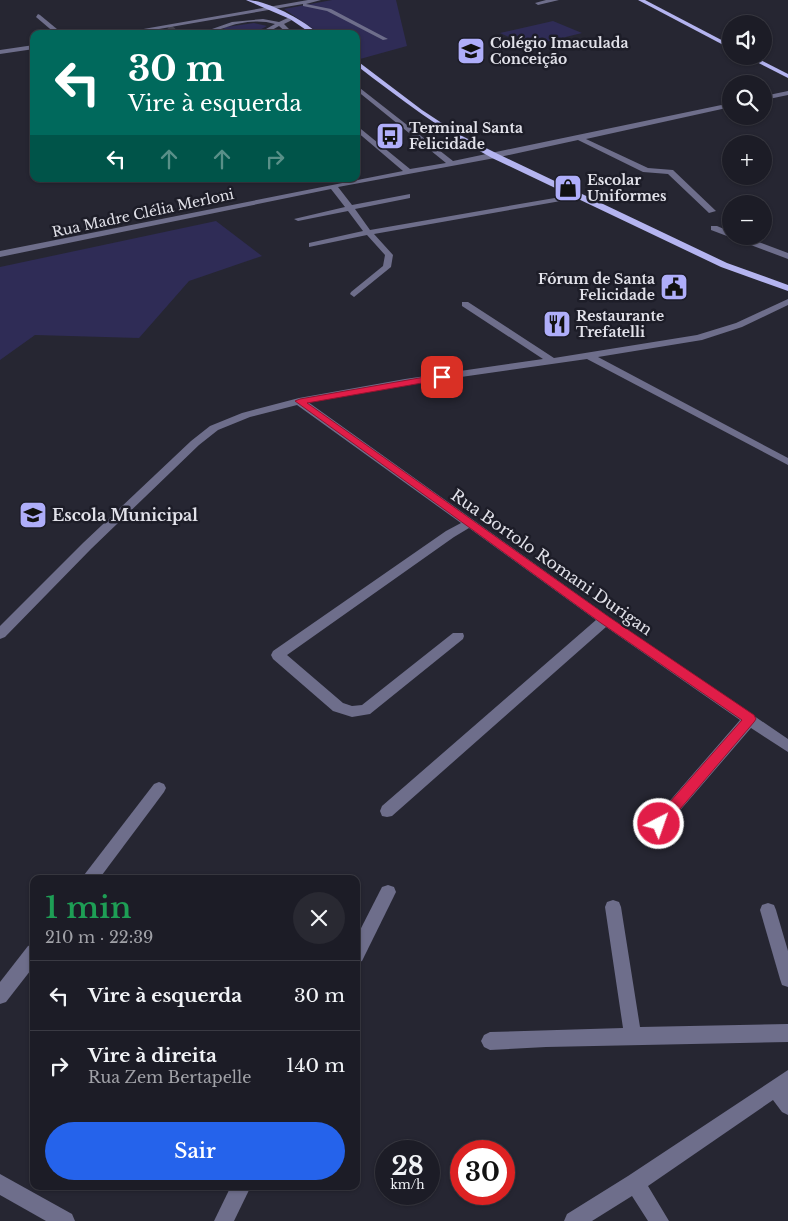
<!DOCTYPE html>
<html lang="pt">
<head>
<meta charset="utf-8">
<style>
  body { margin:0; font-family:"Libre Baskerville",serif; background:#292932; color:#f1f3f6; height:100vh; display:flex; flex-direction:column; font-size:19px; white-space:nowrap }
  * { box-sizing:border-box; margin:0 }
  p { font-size:16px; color:#a0a1a7 }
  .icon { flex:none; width:28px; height:28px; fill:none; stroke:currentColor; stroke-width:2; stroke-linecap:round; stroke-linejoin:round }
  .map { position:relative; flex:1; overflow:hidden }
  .drawer { position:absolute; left:30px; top:875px; width:330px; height:315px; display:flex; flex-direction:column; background:#1c1c26; border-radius:10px; box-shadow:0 1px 4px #0004,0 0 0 1px #3a3a43 }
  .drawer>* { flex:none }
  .banner { position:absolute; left:30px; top:30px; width:330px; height:152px; border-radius:10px; box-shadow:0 1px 4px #0004,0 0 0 1px #3a3a43; background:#00695c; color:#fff; overflow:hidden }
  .fabs { position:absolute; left:722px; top:15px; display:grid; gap:10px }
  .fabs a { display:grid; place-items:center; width:50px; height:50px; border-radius:50%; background:#1c1c26; box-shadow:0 1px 4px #0004,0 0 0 1px #3a3a43; font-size:25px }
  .speed { position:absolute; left:375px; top:1140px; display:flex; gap:10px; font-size:25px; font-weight:700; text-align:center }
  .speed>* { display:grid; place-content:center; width:65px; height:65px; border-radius:50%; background:#1c1c26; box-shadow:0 1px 4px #0004,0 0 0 1px #3a3a43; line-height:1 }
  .speed small { font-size:12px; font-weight:400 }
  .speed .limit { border:8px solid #d22; background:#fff; color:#111 }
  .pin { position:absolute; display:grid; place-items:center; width:42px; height:42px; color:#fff; margin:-21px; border-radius:10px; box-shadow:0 2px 8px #0006 }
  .me { position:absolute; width:55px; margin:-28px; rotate:41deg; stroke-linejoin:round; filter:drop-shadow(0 0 4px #0008) }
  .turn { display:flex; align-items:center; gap:18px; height:105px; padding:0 15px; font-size:22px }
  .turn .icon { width:65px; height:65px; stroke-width:2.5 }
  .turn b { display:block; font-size:35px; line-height:42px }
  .lanes { display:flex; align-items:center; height:48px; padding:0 15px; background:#0003; justify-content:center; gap:25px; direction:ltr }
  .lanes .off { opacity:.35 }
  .round { display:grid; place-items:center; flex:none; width:52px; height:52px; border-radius:26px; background:#292932 }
  .head { display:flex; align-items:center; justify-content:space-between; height:85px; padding:0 15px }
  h1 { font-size:30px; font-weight:600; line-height:38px; color:#1e9e55 }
  .button { display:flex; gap:10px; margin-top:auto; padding:10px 15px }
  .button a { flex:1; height:58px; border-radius:30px; background:#2563eb; color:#fff; font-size:20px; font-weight:600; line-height:58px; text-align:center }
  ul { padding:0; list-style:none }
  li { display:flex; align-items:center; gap:15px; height:70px; padding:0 15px; border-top:1px solid #3a3a43 }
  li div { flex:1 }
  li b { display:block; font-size:19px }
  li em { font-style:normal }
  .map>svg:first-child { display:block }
</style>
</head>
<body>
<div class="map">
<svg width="788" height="1221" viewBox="0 0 788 1221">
  <rect width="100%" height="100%" fill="#262632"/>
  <g fill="#2f2c56">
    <path d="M332,0H396L407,46L360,59L356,57V34H321L284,9Z"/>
    <path d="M553,21L582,33L529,46L500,33Z"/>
    <path d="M254,23L267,26L252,34H217L226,27Z"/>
    <path d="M216,221L262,256L189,281L139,338L35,335L0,360V267Z"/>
  </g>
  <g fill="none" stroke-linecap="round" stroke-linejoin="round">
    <path stroke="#42424d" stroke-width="6" stroke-dasharray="6 3" stroke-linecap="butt" d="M169,27L177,34"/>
    <g fill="#6e6e8b" fill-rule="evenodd">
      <path d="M308,0H321L306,4L331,9L388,39L383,40L327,11L303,6V4L130,34H115Z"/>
      <path d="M546,0H559L538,5L535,3Z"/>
      <path d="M38,14L40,15L63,34H56L36,17Z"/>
      <path d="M292,16L294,19L284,24L294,34H288L279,26L265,34H257L275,24C259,19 239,22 224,28C217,30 213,34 205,34L212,29L232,22L263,19L279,22Z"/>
      <path d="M34,45V49L0,54V50Z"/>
      <path d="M356,85L453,161L731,103V107L586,139L648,168L673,170L716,211L709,213L668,174L643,172L578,140L495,158L338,187L352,205L410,194V198L355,209L370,230L578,194L582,196L578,198L374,234L393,255L391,267L354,297L350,294L351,292L383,266L385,255L367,235L309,247V243L363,231L348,211L298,221L294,219L345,207L331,189L0,257V251L403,171L356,131V125L410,169L446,163L356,90Z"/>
      <path d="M788,91V95L764,100V96Z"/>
      <path d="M711,226H717L731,232V236H743L788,253V259L711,230Z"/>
      <path d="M788,299V305L742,327L702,340L598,357L788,458V465L587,359L405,385L308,402L609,617L788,739V752L751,728L664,829L659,831L654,829L652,824L654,819L740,720L606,627L392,816L387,817L382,816L380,811L382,806L596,620L469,528L454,537L287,655L343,703L352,706L362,705L453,633H463L464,636L463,639L370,714L352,717L333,711L273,659L271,655L273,651L446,531L461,523L297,405L250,417L218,430L199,445L91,549L5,637L0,639V626L83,543L191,441L210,426L242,413L299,398L405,379L543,359L462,306V302H468L554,358L697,335L736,323Z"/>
      <path d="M159,782L164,784L166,788L164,792L99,879H81L154,784Z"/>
      <path d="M388,885L394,887L396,892L362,961L356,963V938L382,887Z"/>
      <path d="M613,900L619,902L621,907L640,1027L788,1024V1042L546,1047L490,1050L484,1047L481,1041L484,1035L490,1032L623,1028L605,907L607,902Z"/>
      <path d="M768,903L774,905L776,910L788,951V987L782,985L780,979L760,910L762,905Z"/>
      <path d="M34,944V966L6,1002L0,1004V982L28,946Z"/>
      <path d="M788,1070V1115L782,1112L773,1100L648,1186L669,1221H648L632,1196L592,1221H564L567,1214L628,1176Z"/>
      <path d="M0,1174L72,1214L75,1221H46L0,1195Z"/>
      <path d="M231,1186H251L234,1221H214Z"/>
    </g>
    <g fill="#b4b4f0" fill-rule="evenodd">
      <path d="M246,0C267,0 303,20 319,34H312L290,19Z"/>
      <path d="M638,0H645L731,45V49Z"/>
      <path d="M745,56H753L788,74V78Z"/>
      <path d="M356,60L422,110L460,135L498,154L727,263L788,285V291L721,267L492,158C443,131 400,99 356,65Z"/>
    </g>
  </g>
  <path fill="#e11d48" stroke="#92132f" d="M442,374L446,377L445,379L307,403L609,617L754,715L756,719L754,722L664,828L659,830L654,828L652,824L654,820L742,720L601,623L295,401L300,399Z"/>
  <defs>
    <symbol id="school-square" viewBox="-11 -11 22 22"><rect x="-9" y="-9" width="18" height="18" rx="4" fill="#afaefa" stroke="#1d1d28"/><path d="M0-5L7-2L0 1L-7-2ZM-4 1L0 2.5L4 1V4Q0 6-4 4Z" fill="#111"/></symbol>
    <symbol id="bus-square" viewBox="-11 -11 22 22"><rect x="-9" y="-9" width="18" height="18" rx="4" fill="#afaefa" stroke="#1d1d28"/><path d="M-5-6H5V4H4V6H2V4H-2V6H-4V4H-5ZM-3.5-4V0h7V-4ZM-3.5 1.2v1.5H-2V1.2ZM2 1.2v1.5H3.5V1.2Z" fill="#111"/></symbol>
    <symbol id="shop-square" viewBox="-11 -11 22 22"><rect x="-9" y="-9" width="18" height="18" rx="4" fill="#afaefa" stroke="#1d1d28"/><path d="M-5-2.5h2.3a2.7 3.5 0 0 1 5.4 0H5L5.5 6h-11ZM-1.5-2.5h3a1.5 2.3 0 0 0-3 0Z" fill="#111"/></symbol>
    <symbol id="civic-square" viewBox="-11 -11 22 22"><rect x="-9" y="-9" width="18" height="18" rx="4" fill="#afaefa" stroke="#1d1d28"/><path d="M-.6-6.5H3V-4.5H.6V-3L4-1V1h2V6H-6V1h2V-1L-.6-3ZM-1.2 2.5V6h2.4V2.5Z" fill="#111"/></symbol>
    <symbol id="restaurant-square" viewBox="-11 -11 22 22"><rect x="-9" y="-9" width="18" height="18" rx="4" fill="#afaefa" stroke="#1d1d28"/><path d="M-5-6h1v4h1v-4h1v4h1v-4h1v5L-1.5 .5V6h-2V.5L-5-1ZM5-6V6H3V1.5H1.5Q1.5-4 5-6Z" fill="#111"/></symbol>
  </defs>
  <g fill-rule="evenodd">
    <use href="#school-square" x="455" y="35" width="32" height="32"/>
    <use href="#bus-square" x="374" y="120" width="32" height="32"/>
    <use href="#shop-square" x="552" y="172" width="32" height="32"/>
    <use href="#civic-square" x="658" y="271" width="32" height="32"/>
    <use href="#restaurant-square" x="541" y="308" width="32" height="32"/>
    <use href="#school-square" x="17" y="499" width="32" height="32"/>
  </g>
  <g text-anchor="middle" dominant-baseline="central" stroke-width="5" stroke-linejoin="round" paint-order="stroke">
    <g font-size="14" font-weight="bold" fill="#e1e1e9" stroke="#1d1d28" text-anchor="start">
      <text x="490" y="43">Colégio Imaculada<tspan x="490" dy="16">Conceição</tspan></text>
      <text x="409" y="128">Terminal Santa<tspan x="409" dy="16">Felicidade</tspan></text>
      <text x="587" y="180">Escolar<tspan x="587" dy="16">Uniformes</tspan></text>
      <text x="655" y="279" text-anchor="end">Fórum de Santa<tspan x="655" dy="16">Felicidade</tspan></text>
      <text x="576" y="316">Restaurante<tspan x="576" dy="16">Trefatelli</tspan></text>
    </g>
    <g font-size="14" fill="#e1e1e9" stroke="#1d1d28">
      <text transform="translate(143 213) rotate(-12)">Rua Madre Clélia Merloni</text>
    </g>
    <g font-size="16" font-weight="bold" fill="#e1e1e9" stroke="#1d1d28" text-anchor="start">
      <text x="52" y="515">Escola Municipal</text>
    </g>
    <g font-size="16" fill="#e1e1e9" stroke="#1d1d28">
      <text transform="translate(552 562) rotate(35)">Rua Bortolo Romani Durigan</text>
    </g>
  </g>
</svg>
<div class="fabs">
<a><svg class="icon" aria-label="sound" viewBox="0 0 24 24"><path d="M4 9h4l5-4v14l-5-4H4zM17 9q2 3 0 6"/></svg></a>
<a><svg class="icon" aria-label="search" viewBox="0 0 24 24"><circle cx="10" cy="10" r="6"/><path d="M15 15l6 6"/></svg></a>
<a>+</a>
<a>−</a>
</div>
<div class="speed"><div>28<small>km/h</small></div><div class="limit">30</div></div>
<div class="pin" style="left:442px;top:377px;background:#d93025"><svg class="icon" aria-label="arrive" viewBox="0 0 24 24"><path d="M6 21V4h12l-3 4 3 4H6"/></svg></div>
<svg class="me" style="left:659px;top:824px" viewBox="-20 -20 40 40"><circle r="17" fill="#e11d48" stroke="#fff" stroke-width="3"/><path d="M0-11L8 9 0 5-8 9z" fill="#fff"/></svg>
<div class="banner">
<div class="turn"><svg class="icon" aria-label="left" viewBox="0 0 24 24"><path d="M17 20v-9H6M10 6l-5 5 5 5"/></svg><div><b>30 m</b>Vire à esquerda</div></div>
<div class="lanes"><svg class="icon" aria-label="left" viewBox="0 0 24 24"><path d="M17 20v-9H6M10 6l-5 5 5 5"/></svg><svg class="icon off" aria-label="ahead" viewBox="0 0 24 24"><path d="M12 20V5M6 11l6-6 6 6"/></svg><svg class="icon off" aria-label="ahead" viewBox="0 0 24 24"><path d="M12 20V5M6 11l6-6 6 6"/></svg><svg class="icon off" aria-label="right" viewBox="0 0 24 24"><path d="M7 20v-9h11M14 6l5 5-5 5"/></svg></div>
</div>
<section class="drawer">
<div class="head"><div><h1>1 min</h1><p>210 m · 22:39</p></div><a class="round"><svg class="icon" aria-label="close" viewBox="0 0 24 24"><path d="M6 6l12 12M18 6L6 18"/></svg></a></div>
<ul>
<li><svg class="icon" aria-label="left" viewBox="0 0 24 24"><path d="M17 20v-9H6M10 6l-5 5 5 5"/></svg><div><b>Vire à esquerda</b></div><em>30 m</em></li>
<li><svg class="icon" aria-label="right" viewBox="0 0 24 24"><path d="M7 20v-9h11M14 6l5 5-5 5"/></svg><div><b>Vire à direita</b><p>Rua Zem Bertapelle</p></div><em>140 m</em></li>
</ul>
<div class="button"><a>Sair</a></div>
</section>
</div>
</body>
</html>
